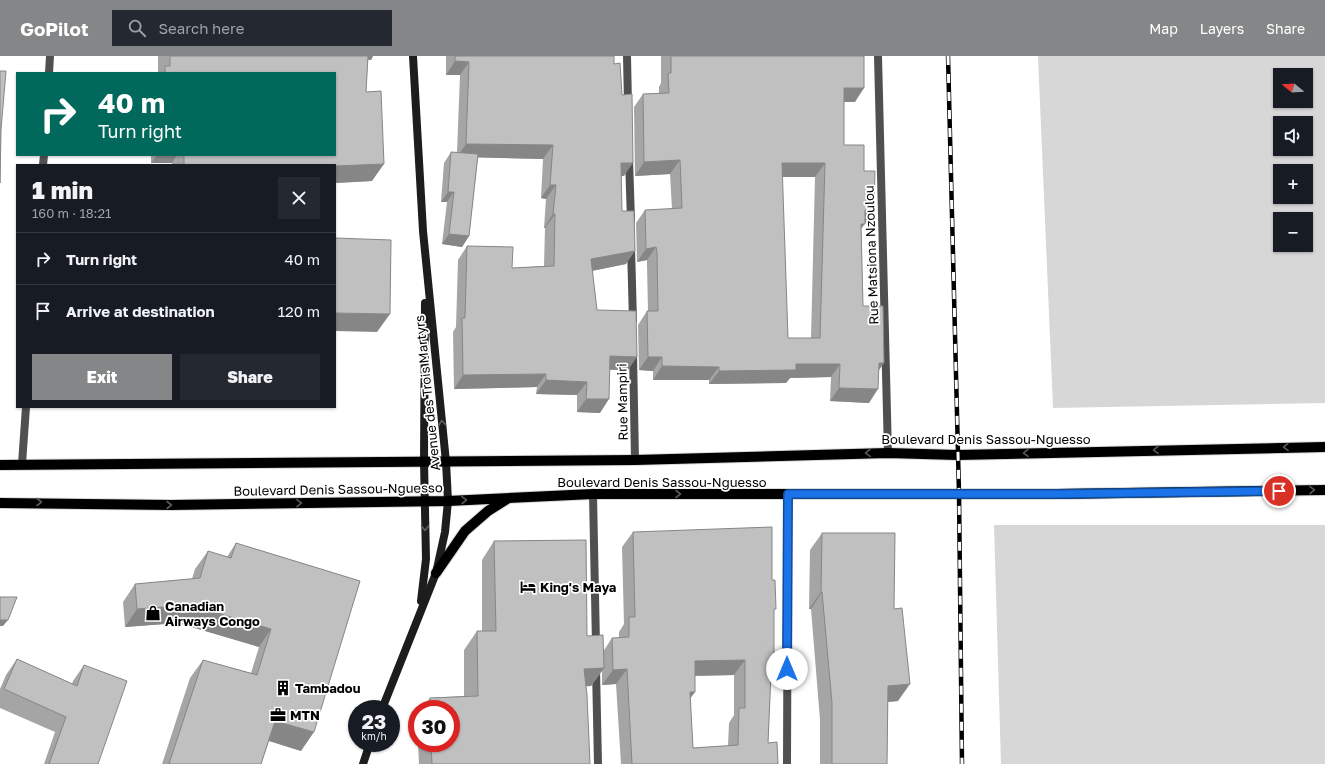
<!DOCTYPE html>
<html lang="en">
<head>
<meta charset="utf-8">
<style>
  body { margin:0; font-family:"Golos Text",sans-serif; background:#242831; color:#f1f3f6; height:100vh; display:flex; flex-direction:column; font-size:15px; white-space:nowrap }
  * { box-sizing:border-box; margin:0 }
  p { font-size:13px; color:#9ea1a6 }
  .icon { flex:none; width:22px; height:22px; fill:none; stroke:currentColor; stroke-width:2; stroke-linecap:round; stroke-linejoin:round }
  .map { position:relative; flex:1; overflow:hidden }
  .side { position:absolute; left:16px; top:108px; width:320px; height:244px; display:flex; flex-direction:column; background:#171b24; border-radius:0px; box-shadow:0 1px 3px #0004 }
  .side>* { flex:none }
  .guide { position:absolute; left:16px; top:16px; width:320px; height:84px; border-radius:0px; box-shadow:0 1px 3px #0004; background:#00695c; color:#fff; overflow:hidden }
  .needle { width:26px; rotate:288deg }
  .tools { position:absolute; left:1273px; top:12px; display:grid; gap:8px }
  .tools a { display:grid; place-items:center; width:40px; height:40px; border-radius:0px; background:#171b24; box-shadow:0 1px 3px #0004; font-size:20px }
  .speed { position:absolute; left:348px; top:644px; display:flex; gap:8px; font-size:20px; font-weight:700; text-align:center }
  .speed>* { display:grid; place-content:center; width:52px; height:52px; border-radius:50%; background:#171b24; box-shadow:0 1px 3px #0004; line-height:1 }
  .speed small { font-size:10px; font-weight:400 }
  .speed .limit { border:6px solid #d22; background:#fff; color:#111 }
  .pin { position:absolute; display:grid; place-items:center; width:34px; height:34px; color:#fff; margin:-17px; border:2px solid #fff; border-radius:50%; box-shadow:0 1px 4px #0007 }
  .me { position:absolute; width:44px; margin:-22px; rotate:0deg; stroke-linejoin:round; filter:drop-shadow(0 0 3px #0008) }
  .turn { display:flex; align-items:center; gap:14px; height:84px; padding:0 16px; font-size:18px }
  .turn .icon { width:52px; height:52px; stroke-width:2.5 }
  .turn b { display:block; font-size:28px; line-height:34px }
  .round { display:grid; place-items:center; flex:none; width:42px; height:42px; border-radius:0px; background:#242831 }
  .headline { display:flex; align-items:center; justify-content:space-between; height:68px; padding:0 16px }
  h1 { font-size:24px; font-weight:800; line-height:30px }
  .primary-button { display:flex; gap:8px; margin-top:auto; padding:8px 16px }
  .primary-button a { flex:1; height:46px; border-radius:0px; background:#858687; color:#fff; font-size:16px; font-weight:800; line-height:46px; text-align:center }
  .primary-button a+a { background:#242831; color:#f1f3f6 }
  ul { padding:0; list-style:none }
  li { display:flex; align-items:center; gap:12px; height:52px; padding:0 16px; border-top:1px solid #363941 }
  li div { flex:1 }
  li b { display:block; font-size:15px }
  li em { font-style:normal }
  header { display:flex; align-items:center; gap:24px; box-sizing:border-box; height:56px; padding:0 20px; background:#858687; color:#fff }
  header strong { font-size:19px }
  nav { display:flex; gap:22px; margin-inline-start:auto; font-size:14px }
  .search { width:280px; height:36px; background:#242831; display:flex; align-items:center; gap:10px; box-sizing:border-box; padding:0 14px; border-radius:0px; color:#9ea1a6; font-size:15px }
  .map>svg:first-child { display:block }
</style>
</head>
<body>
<header>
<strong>GoPilot</strong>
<div class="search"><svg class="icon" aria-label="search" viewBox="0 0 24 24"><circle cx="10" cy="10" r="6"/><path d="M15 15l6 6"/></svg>Search here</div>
<nav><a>Map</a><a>Layers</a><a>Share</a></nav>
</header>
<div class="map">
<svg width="1325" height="708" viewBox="0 0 1325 708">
  <rect width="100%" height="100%" fill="#fff"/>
  <g fill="#d7d7d7" fill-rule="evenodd">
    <path d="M1038,0H1325V347L1053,352ZM1280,19H1306V45H1280ZM1280,67H1306V93H1280ZM1280,115H1306V141H1280ZM1280,163H1306V189H1280Z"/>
    <path d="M994,469H1325V708H1001Z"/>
  </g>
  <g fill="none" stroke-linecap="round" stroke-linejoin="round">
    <defs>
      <g id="primary">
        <path d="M0,409L635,404L888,397L957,399L1325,391"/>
        <path d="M0,447L171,449L448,445L593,438H1056L1325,434"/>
        <path d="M436,517L465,475L488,455L507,443"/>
      </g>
    </defs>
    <use href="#primary" stroke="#dbdbdb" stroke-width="12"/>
    <g stroke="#505050" stroke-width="8">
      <path d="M627,0L628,49"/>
      <path d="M878,0L888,397"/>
      <path d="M49,17L50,0"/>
      <path d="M629,103L631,165"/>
      <path d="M43,109L44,99"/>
      <path d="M631,191L633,265"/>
      <path d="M633,297L635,404"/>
      <path d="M22,408L26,351"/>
      <path d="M593,438L596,589"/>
      <path d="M596,613L598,708"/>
      <path d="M787,708L788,438"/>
    </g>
    <g stroke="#1d1d1d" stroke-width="8">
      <path d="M421,545L426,503L424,405L425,247"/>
      <path d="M382,653L436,517L445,476L448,445L446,406L423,175L413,0"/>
      <path d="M363,708L370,687"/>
    </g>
    <use href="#primary" stroke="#000" stroke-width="10"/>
    <defs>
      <path id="rail" d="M948,0L959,437L962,708"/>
    </defs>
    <use href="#rail" stroke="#000" stroke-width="4.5"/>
    <use href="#rail" stroke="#fff" stroke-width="3" stroke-dasharray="9" stroke-linecap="butt"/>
  </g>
  <g fill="#a5a5a5" fill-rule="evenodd">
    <path d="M158,0H373L371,4L368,3L366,36L372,125L335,127V109H172V107H151V99H335V17H158Z"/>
    <path d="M446,0H614V8L624,120H621L622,155L626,208L592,215L597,254L628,314H609L600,357L577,356V339L536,338L537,331L454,333L453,276L456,271L458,204L467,190L512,212L544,210L545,172H544L546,143L541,142L543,103L478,101L469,180L462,191L442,188L447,146H441L444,107L451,96L457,97L460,19H446Z"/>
    <path d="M661,0H864L855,46H844V89L864,115L874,155L861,173L863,250L879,314L869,347L830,345L831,321L790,322L786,327L709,328V324H653V315L639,314L638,269L647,255H648L647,209V204L637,206L636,167L645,154L672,153L670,118L635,120L634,51L643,38L659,37V31L661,27ZM782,121H815L811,282H788Z"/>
    <path d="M633,476L772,524L774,555V617L771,621L768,687L778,708H621L616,628L602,629V615L591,630H586L590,708H419L418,687H451V653H422L430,642L464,640V594L477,575H482V504L494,485L587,580L604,594L612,582H619V576L624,568L622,491ZM734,619V659L729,667L728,690L693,692L690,642L695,636V620Z"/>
    <path d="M822,477L894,553L898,645L888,646L887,708H820V664L811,553H809L810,494Z"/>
    <path d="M236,487L360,525L301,695L269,685L261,708H162L190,622L203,604L251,617L259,591L178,567L125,571L123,546L135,528L192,523L195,513L208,495L227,501Z"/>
    <path d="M17,603L72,628L73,625L84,609L98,708H44L55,676L0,652V633L6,619Z"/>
  </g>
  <g fill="#868686">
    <path d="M359,0H373L371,4L357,3Z"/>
    <path d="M455,5L469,6L460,19H446Z"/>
    <path d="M844,32H864L855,46H834Z"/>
    <path d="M466,88L553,89L543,103L457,101Z"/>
    <path d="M157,99H177L172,107H151Z"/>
    <path d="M680,104L670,118L635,120L644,106Z"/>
    <path d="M621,107H633L624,120L611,121Z"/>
    <path d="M782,107H825L815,121H772Z"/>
    <path d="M384,108L372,125L335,127V110Z"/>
    <path d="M550,129H556L546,143L541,142Z"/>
    <path d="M448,136H454L447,146H441Z"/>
    <path d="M865,154L874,155L855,181Z"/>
    <path d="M553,158H555L545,172H544Z"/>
    <path d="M449,178L469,180L462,191L442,188Z"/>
    <path d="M656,191L647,204L637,206L646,193Z"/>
    <path d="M635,195L626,208L581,217L591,203Z"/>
    <path d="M335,257L390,258L377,276L335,275Z"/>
    <path d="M610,300L637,301L628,314L600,313Z"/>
    <path d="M648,301H662L653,315L639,314Z"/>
    <path d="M879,307H884L874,321Z"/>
    <path d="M796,308H840L831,321L790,322L786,327L709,328L719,315Z"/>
    <path d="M662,310L719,311L709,324H653Z"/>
    <path d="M546,318L537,331L454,333L463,319Z"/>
    <path d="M546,324L587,326L577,339L536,338Z"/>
    <path d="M839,332L878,333L869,347L830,345Z"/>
    <path d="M586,343H609L600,357L577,356Z"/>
    <path d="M821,536H822L811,553H809Z"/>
    <path d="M191,549L271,573L259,591L178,567L125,571L137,553Z"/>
    <path d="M0,564H8L3,570H0Z"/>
    <path d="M745,604L734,619L684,620L695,605Z"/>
    <path d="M604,612L591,630L571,631L584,613Z"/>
    <path d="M627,613L616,628L602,629L613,614Z"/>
    <path d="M910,628L898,645L876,647L888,630Z"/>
    <path d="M690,636H695L684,651Z"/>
    <path d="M275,665L314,676L301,695L263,683Z"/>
  </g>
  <g fill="#c0c0c0" stroke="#868686" fill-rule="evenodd">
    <path d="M170,0H368L366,36L381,35L384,108L335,110V109H184V99H335V17H165V10H170Z"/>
    <path d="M455,0H614V8L620,7L622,39L632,38L633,107H621L622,155H634L635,195L591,203L597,254L636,255L637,301L610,300L609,343H586L587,326L546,324V318L463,319L462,262H465L467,190L513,191L512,212L554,210L555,158H553L556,129H550L553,89L466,88L469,6L455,5Z"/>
    <path d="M671,0H864V32H844V89H864V115H875L874,155L865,154V168H861L863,250H883L884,307H879L878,333L839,332L840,308H796V314L719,315V311L662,310V301H648L647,255H658L657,196L656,191L646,193L645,154L682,152L680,104L644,106L643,38L669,37L668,17H671ZM782,107H825L820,282H788Z"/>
    <path d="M0,15H6L1,74L0,127Z"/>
    <path d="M451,96L478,98L469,180L449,178L454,136H448Z"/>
    <path d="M335,182L391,184L390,258L335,257Z"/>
    <path d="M772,471V524H775L776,553H774V617H771L768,687L777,686L778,708H632L627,613L613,614L612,582L629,581V561H635L633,476ZM745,604V652H739L738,689L693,692L690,636H695V605Z"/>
    <path d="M822,477H895L894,553L902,552L910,628L888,630L887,708H832V647L822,536H821Z"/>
    <path d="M586,484L587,580L603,579L604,612L584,613L587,639L590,708H432L431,687H451V653H430V642L478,640L477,575H496L494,485Z"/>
    <path d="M236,487L360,525L314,676L275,665L261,708H169L203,604L257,619L271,573L191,549L137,553L135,528L200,522L208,495L231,502Z"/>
    <path d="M0,541H17L8,564H0Z"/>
    <path d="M17,603L77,630L84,609L127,625L98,708H49L66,661L4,633Z"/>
  </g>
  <defs><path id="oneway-chevron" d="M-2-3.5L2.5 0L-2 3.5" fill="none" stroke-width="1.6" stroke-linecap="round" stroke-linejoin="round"/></defs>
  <g stroke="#616161">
    <use href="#oneway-chevron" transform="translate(442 367) rotate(-96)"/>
    <use href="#oneway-chevron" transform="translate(425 472) rotate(89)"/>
  </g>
  <g stroke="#595959">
    <use href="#oneway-chevron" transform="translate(1286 391) rotate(179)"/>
    <use href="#oneway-chevron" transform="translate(1156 394) rotate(179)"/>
    <use href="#oneway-chevron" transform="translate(868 397) rotate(178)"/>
    <use href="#oneway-chevron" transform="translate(1026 397) rotate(179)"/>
    <use href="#oneway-chevron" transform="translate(1312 434) rotate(-1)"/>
    <use href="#oneway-chevron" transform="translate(678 438)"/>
    <use href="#oneway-chevron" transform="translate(464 444) rotate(-3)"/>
    <use href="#oneway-chevron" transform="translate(39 446)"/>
    <use href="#oneway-chevron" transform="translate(299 447) rotate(-1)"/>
    <use href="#oneway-chevron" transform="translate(169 449)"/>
  </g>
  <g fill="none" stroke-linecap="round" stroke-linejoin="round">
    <defs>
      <path id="route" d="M787,613L788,438H1056L1279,435"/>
    </defs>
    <use href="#route" stroke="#114b97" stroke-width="10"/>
    <use href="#route" stroke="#1a73e8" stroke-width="7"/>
  </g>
  <defs>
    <symbol id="hotel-bare" viewBox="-9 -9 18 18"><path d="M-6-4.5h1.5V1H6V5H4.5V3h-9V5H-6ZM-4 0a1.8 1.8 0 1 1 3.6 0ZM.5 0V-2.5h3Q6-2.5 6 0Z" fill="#000" stroke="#fff" stroke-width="2.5" paint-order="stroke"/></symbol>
    <symbol id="shop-bare" viewBox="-9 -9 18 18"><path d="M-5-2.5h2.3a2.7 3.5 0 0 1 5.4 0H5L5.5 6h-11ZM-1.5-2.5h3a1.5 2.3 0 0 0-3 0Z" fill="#000" stroke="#fff" stroke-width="2.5" paint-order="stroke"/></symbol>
    <symbol id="building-bare" viewBox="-9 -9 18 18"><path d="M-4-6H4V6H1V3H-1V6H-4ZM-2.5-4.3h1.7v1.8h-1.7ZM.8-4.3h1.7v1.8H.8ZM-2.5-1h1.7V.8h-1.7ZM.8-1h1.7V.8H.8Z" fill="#000" stroke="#fff" stroke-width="2.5" paint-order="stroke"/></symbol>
    <symbol id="office-bare" viewBox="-9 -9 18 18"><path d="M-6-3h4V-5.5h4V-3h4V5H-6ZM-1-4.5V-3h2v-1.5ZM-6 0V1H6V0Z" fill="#000" stroke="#fff" stroke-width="2.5" paint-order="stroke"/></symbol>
  </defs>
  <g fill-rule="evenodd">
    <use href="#hotel-bare" x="517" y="520" width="22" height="22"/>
    <use href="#shop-bare" x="142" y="546" width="22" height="22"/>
    <use href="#building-bare" x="272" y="621" width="22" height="22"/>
    <use href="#office-bare" x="267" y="648" width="22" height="22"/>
  </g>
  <g text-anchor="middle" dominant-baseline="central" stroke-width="3.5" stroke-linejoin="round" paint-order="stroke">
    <g font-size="13" fill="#000" stroke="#fff">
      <text transform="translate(871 199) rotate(-92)">Rue Matsiona Nzoulou</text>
      <text transform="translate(427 337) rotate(-96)">Avenue des Trois Martyrs</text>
      <text transform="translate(622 346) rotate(-91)">Rue Mampiri</text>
      <text x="986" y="383">Boulevard Denis Sassou-Nguesso</text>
      <text x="662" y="426">Boulevard Denis Sassou-Nguesso</text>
      <text transform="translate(338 433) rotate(-1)">Boulevard Denis Sassou-Nguesso</text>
    </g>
    <g font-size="13" font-weight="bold" fill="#000" stroke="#fff" text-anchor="start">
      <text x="540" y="531">King's Maya</text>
      <text x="165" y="550">Canadian<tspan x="165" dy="15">Airways Congo</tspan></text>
      <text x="295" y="632">Tambadou</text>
      <text x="290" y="659">MTN</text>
    </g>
  </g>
</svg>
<div class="tools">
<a><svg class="needle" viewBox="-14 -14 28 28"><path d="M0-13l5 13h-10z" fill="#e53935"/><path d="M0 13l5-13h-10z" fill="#9ea1a6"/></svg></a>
<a><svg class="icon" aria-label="sound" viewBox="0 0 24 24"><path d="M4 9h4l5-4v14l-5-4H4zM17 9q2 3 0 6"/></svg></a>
<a>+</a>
<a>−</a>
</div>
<div class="speed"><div>23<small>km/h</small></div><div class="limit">30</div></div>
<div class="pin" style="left:1279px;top:435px;background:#d93025"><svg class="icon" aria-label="arrive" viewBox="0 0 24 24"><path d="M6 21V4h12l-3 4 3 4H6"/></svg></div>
<svg class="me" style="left:787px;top:613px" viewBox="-20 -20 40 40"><circle r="19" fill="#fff"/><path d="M0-13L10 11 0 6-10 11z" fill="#1a73e8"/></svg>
<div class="guide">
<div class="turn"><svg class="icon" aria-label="right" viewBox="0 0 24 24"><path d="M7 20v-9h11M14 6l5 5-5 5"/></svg><div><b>40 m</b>Turn right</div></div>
</div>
<section class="side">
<div class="headline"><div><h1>1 min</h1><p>160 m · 18:21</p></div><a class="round"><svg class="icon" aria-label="close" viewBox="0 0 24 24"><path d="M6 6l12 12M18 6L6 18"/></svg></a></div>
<ul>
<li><svg class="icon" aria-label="right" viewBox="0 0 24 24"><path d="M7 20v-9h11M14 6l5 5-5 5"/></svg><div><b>Turn right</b></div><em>40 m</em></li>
<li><svg class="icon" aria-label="arrive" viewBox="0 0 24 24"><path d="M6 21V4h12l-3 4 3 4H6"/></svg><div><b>Arrive at destination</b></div><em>120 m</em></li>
</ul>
<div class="primary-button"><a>Exit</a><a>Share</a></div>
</section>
</div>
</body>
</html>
